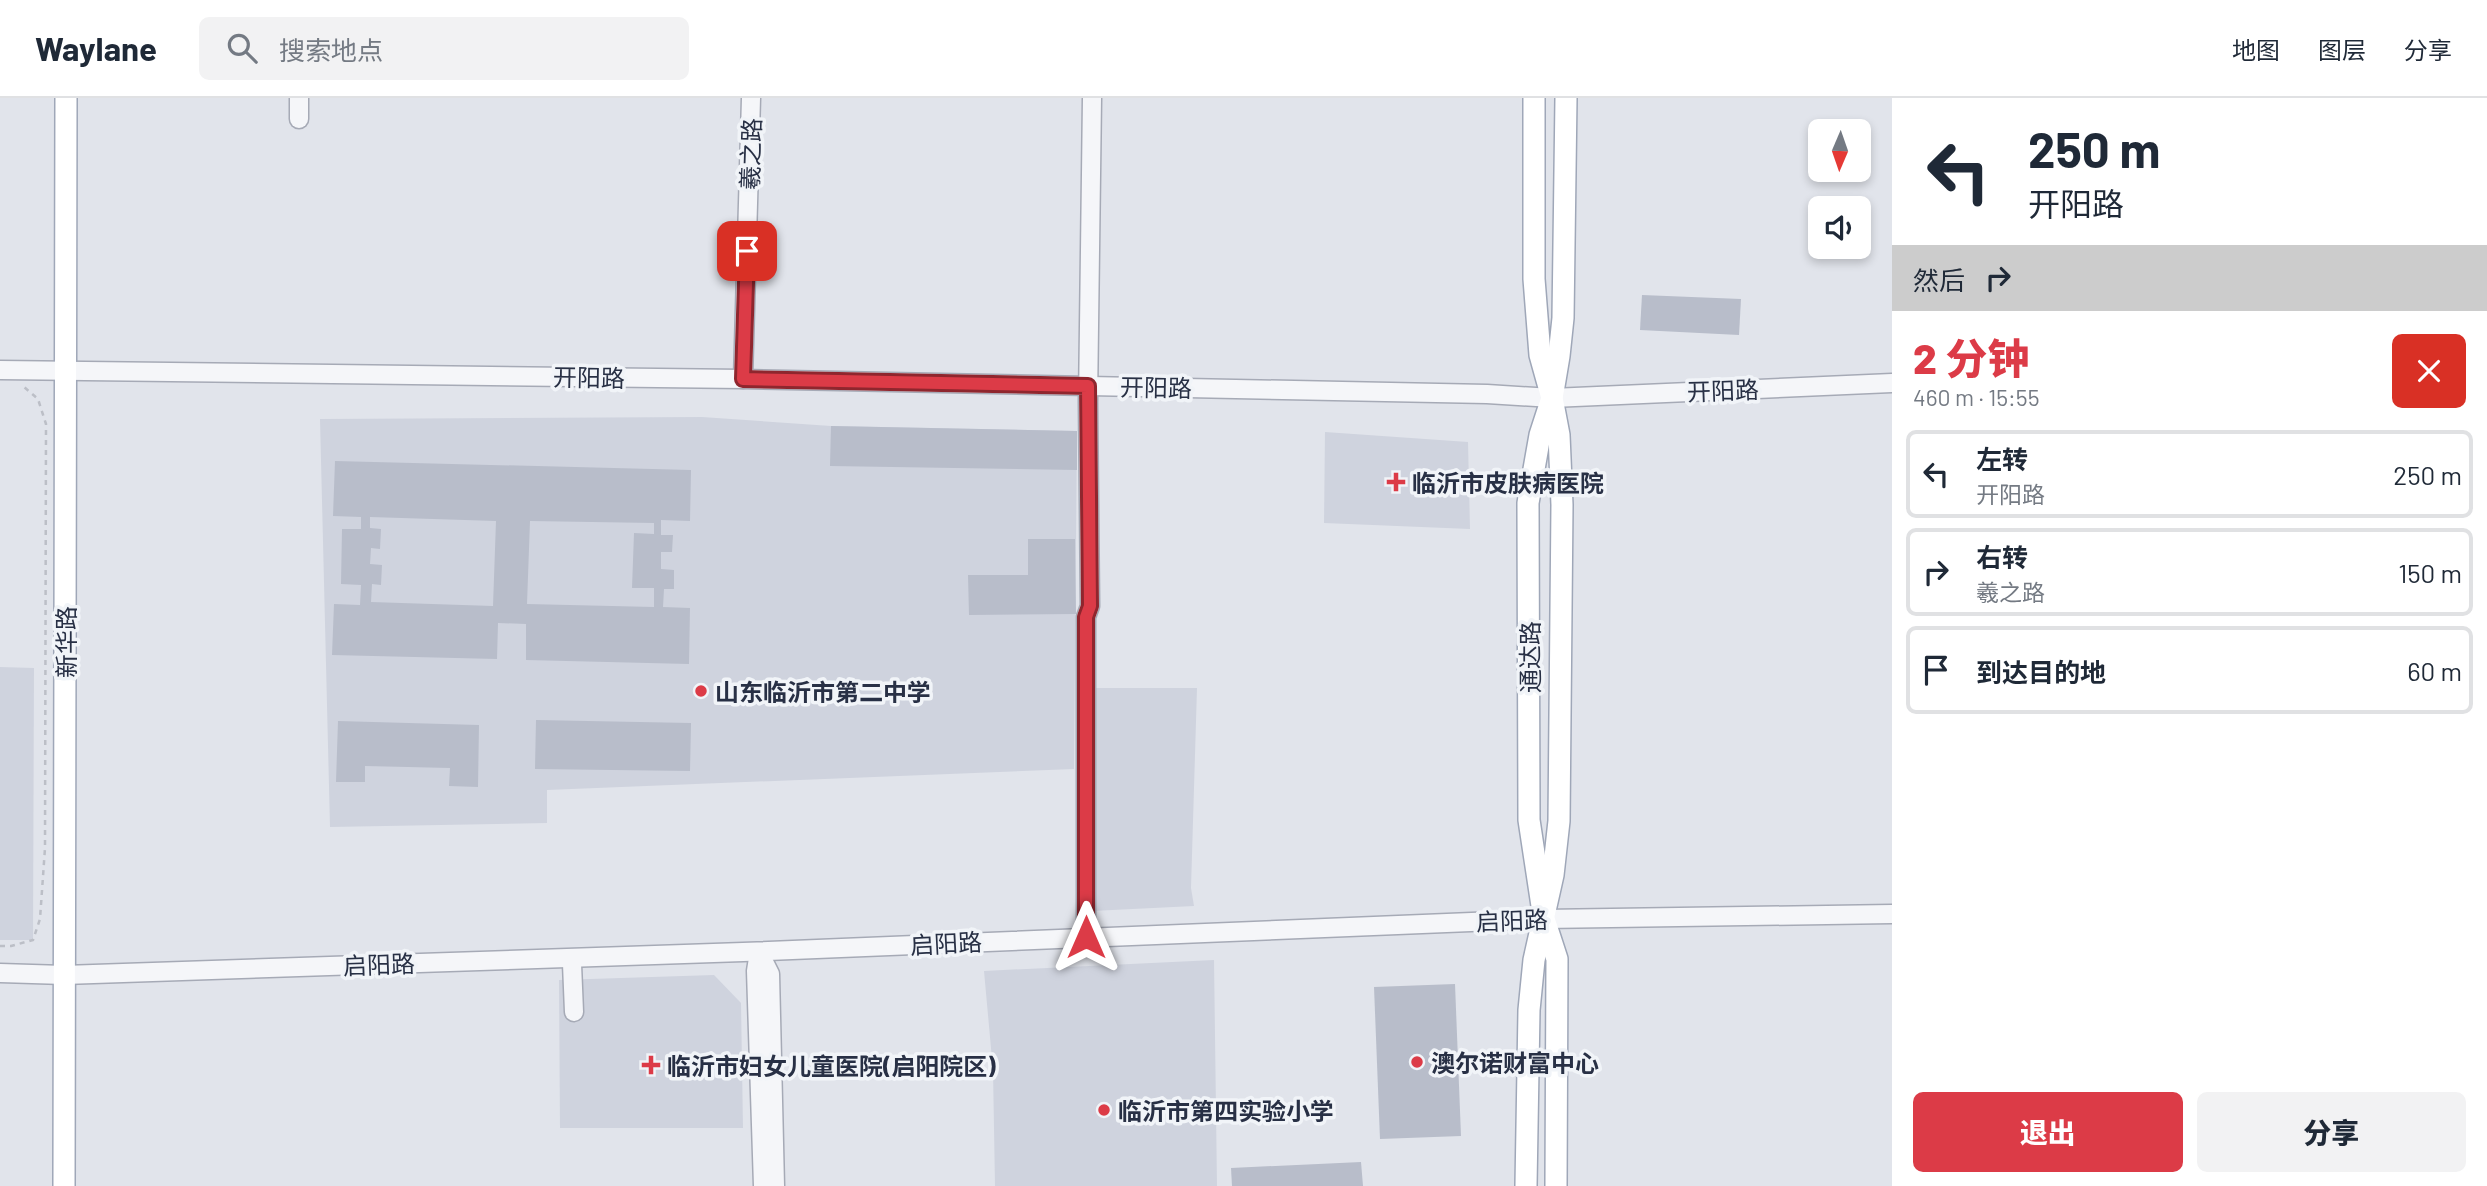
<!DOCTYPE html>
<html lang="zh">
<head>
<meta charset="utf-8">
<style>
  body { margin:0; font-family:Barlow,"Noto Sans SC",sans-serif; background:#f2f2f3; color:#1f2937; height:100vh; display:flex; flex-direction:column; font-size:26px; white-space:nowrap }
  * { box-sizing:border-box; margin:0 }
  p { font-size:23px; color:#747a83 }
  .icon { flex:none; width:38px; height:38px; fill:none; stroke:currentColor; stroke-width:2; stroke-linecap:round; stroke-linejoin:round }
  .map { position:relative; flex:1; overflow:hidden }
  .side { display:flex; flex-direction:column; background:#fff; width:595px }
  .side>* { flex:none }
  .hud { background:#fff; color:#1f2937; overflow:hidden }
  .needle { width:46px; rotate:182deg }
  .fabs { position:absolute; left:1808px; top:21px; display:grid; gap:14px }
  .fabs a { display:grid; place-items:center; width:63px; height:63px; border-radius:10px; background:#fff; box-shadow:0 4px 10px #0003; font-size:35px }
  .pin { position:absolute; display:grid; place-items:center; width:60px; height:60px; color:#fff; margin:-30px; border-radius:14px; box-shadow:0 4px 10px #0006 }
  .me { position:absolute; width:77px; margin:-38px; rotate:0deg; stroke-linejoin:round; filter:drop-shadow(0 0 5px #0008) }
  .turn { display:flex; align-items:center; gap:24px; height:147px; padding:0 21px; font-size:32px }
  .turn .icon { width:91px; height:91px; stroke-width:2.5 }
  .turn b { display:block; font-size:49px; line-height:60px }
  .then { display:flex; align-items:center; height:66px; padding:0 21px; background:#0003; gap:14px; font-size:26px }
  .round { display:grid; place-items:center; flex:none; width:74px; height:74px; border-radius:10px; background:#f2f2f3 }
  .head { display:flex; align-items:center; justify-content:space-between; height:119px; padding:0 21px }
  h1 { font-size:42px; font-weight:800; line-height:52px; color:#dc3b47 }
  .primary-button { display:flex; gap:14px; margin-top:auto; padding:14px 21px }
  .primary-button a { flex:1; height:80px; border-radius:10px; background:#dc3b47; color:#fff; font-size:28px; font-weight:800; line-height:80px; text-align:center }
  .primary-button a+a { background:#f2f2f3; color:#1f2937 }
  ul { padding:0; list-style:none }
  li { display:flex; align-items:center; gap:21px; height:88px; margin:0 14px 10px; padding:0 7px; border:4px solid #e0e1e3; border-radius:10px }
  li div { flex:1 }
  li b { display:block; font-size:26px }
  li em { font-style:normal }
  header { display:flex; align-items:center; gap:42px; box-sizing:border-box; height:98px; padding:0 35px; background:#fff; border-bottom:2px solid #e0e1e3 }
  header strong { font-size:33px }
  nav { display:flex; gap:38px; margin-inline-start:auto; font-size:24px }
  .search { width:490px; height:63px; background:#f2f2f3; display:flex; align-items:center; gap:18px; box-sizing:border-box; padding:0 24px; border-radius:10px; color:#747a83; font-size:26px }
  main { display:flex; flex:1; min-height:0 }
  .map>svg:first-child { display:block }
</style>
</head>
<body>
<header>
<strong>Waylane</strong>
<div class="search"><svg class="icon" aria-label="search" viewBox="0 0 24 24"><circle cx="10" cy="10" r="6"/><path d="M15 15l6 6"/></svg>搜索地点</div>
<nav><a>地图</a><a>图层</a><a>分享</a></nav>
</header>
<main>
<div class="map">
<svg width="1892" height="1088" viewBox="0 0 1892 1088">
  <rect width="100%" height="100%" fill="#e1e4eb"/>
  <g fill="#cfd3de">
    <path d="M702,319L831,328L1077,333L1074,671L547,692V725L330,729L320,321Z"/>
    <path d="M1325,334L1468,344L1470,431L1324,425Z"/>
    <path d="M0,569L34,570L33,842H0Z"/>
    <path d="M1095,590H1197L1191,790L1194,808L1092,813Z"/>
    <path d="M1214,862L1217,1088H995L993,972L984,873Z"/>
    <path d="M714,877L741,905L743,1030H560L559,882Z"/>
  </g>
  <g fill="#b8bdca" fill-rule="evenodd">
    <path d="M1642,197L1741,201L1739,237L1640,232Z"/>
    <path d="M831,328L1077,333V372L830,368Z"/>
    <path d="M335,363L691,372L690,423L661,422V437H673L672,454H661V471L674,472V491H664L663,509L690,510L689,566L526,562V526L498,525L497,561L332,557L334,506L360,507L361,487L341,486L342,431H361V419L333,418ZM370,419L496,423L493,508L371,504L372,486L381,487L382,467L370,466L371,450L380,451L381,431L370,430ZM530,423L654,425V436L634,435L632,490H654V509L527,506Z"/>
    <path d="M1028,441H1075L1076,516L969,517L968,477H1028Z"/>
    <path d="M536,622L691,625L690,673L535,671Z"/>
    <path d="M338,623L479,627L478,689L449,688L450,670L365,668V684H336Z"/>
    <path d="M1455,886L1461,1038L1380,1041L1374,889Z"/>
    <path d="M1361,1064L1363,1088H1232L1231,1070Z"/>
  </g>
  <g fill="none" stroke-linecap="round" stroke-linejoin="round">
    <defs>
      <g id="minor">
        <path d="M299,0V21"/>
        <path d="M0,272L743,281L1487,296L1552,300L1892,285"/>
        <path d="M743,281L751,0"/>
        <path d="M1086,839V519L1090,508L1088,304L1092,0"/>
        <path d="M759,854L770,876L775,1088"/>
        <path d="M759,854L756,873L763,1088"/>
        <path d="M572,866L574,914"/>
        <path d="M0,875L64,877L743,854L1544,821L1892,816"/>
      </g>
      <g id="major">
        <path d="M64,1088L66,0"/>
        <path d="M1526,1088L1529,912L1534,862L1553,777L1559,723L1562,407L1559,337L1552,300L1540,257L1534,181V0"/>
        <path d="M1556,1088L1557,861L1544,821L1529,722L1528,405L1540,337L1552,300L1559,258L1563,220L1566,0"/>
      </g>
    </defs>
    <use href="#minor" stroke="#a6aab6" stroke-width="21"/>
    <use href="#major" stroke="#9fa7b8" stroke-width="24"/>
    <path stroke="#bcbfc7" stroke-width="2.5" stroke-dasharray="5 5" stroke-linecap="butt" d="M0,848H11L33,842L40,821L45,750L46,326L38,301L24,289"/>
    <use href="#minor" stroke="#f5f6f9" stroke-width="18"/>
    <use href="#major" stroke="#fff" stroke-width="21"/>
  </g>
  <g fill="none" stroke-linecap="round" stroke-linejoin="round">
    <defs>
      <path id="route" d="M747,153L743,281L1088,288L1090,508L1086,519V839"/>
    </defs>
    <use href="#route" stroke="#8f262e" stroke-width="18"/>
    <use href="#route" stroke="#dc3b47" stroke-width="12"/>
  </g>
  <g fill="#dc3b47" stroke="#f1f4f8" stroke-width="2.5">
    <path d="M1392.5 373.5h7v7h7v7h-7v7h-7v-7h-7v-7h7z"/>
    <circle cx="701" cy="593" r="7"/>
    <circle cx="1417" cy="964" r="7"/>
    <path d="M647.5 956.5h7v7h7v7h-7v7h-7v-7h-7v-7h7z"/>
    <circle cx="1104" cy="1012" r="7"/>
  </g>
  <g text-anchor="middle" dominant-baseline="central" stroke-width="7" stroke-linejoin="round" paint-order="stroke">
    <g font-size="24" fill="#283045" stroke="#f1f4f8">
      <text transform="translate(750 56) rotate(-88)">羲之路</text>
      <text transform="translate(589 279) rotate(1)">开阳路</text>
      <text transform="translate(1156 289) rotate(1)">开阳路</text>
      <text transform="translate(1723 292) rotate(-2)">开阳路</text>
      <text transform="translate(65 544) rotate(-90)">新华路</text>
      <text transform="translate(1529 559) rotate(-90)">通达路</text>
      <text transform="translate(1512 822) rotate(-2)">启阳路</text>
      <text transform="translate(946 845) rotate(-3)">启阳路</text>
      <text transform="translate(379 866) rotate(-2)">启阳路</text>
    </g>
    <g font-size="24" font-weight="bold" fill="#283045" stroke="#f1f4f8" text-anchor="start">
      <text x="1412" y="384">临沂市皮肤病医院</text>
      <text x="715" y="593">山东临沂市第二中学</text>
      <text x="1431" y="964">澳尔诺财富中心</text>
      <text x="667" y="967">临沂市妇女儿童医院(启阳院区)</text>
      <text x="1118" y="1012">临沂市第四实验小学</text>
    </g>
  </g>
</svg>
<div class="fabs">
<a><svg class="needle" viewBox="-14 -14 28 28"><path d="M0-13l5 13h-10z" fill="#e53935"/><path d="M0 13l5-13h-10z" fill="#747a83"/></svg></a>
<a><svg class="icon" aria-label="sound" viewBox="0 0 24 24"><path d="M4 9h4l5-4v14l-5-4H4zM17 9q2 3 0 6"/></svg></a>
</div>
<div class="pin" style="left:747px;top:153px;background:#d93025"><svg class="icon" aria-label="arrive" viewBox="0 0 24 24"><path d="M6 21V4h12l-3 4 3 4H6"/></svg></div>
<svg class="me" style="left:1086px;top:839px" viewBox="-20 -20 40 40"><path d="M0-17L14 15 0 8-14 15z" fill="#dc3b47" stroke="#fff" stroke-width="4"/></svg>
</div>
<section class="side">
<div class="hud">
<div class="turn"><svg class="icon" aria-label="left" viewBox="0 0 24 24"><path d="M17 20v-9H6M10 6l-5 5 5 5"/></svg><div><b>250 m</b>开阳路</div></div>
<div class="then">然后<svg class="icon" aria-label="right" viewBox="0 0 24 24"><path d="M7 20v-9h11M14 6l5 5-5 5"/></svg></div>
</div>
<div class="head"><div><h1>2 分钟</h1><p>460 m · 15:55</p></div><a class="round" style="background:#d93025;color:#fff"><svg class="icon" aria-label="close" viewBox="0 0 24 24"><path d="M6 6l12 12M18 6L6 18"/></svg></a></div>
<ul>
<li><svg class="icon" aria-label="left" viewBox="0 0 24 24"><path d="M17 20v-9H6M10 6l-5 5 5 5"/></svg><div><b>左转</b><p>开阳路</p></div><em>250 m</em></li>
<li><svg class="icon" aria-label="right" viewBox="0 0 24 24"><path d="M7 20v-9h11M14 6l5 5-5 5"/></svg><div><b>右转</b><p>羲之路</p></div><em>150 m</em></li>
<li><svg class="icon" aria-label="arrive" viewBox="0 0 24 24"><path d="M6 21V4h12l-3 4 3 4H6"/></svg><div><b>到达目的地</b></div><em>60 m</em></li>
</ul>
<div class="primary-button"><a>退出</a><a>分享</a></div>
</section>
</main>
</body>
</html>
